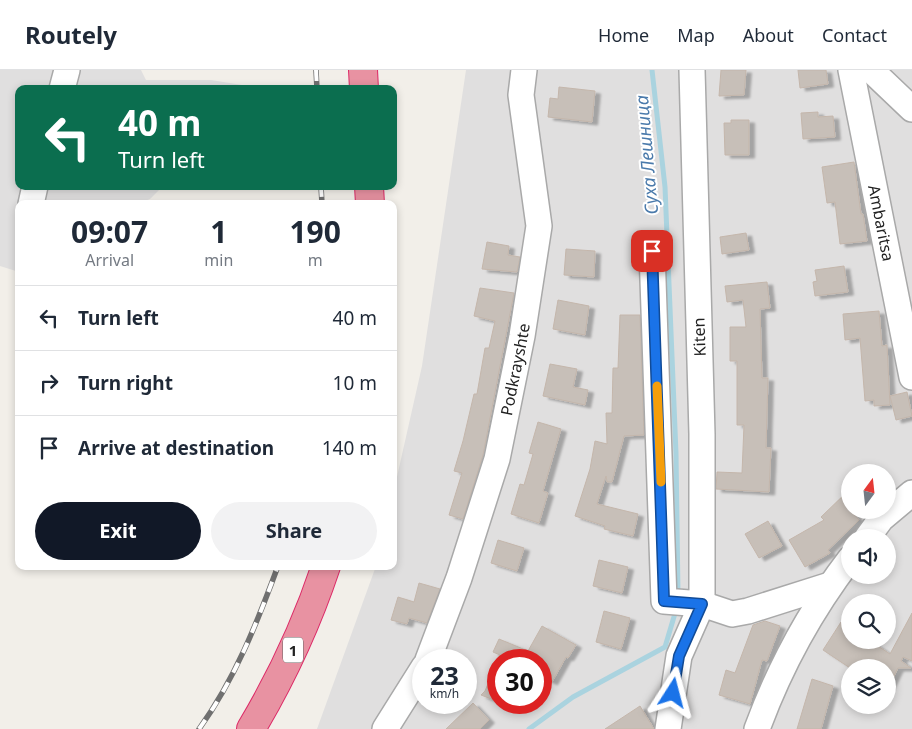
<!DOCTYPE html>
<html lang="en">
<head>
<meta charset="utf-8">
<style>
  body { margin:0; font-family:"Noto Sans",sans-serif; background:#f2f2f3; color:#1f2937; height:100vh; display:flex; flex-direction:column; font-size:19px; white-space:nowrap }
  * { box-sizing:border-box; margin:0 }
  p { font-size:16px; color:#747a83 }
  .icon { flex:none; width:28px; height:28px; fill:none; stroke:currentColor; stroke-width:2; stroke-linecap:round; stroke-linejoin:round }
  .map { position:relative; flex:1; overflow:hidden }
  .sheet { position:absolute; left:15px; top:130px; width:382px; height:370px; display:flex; flex-direction:column; background:#fff; border-radius:10px; box-shadow:0 2px 8px #0003 }
  .sheet>* { flex:none }
  .banner { position:absolute; left:15px; top:15px; width:382px; height:105px; border-radius:10px; box-shadow:0 2px 8px #0003; background:#0b6e4f; color:#fff; overflow:hidden }
  .needle { width:32px; rotate:15deg }
  .tools { position:absolute; left:841px; top:394px; display:grid; gap:10px }
  .tools a { display:grid; place-items:center; width:55px; height:55px; border-radius:50%; background:#fff; box-shadow:0 2px 8px #0003; font-size:25px }
  .speed { position:absolute; left:412px; top:579px; display:flex; gap:10px; font-size:25px; font-weight:700; text-align:center }
  .speed>* { display:grid; place-content:center; width:65px; height:65px; border-radius:50%; background:#fff; box-shadow:0 2px 8px #0003; line-height:1 }
  .speed small { font-size:12px; font-weight:400 }
  .speed .limit { border:8px solid #d22; background:#fff; color:#111 }
  .pin { position:absolute; display:grid; place-items:center; width:42px; height:42px; color:#fff; margin:-21px; border-radius:10px; box-shadow:0 2px 8px #0006 }
  .me { position:absolute; width:55px; margin:-28px; rotate:9deg; stroke-linejoin:round; filter:drop-shadow(0 0 4px #0008) }
  .turn { display:flex; align-items:center; gap:18px; height:105px; padding:0 20px; font-size:22px }
  .turn .icon { width:65px; height:65px; stroke-width:2.5 }
  .turn b { display:block; font-size:35px; line-height:42px }
  .eta { display:flex; justify-content:space-evenly; align-items:center; height:85px; text-align:center }
  .eta b { font-size:30px; font-weight:700; line-height:35px }
  .cta { display:flex; gap:10px; margin-top:auto; padding:10px 20px }
  .cta a { flex:1; height:58px; border-radius:30px; background:#111827; color:#fff; font-size:20px; font-weight:700; line-height:58px; text-align:center }
  .cta a+a { background:#f2f2f3; color:#1f2937 }
  ul { padding:0; list-style:none }
  li { display:flex; align-items:center; gap:15px; height:65px; padding:0 20px; border-top:1px solid #e0e1e3 }
  li div { flex:1 }
  li b { display:block; font-size:19px }
  li em { font-style:normal }
  header { display:flex; align-items:center; gap:30px; box-sizing:border-box; height:70px; padding:0 25px; background:#fff; border-bottom:1px solid #e0e1e3 }
  header strong { font-size:24px }
  nav { display:flex; gap:28px; margin-inline-start:auto; font-size:18px }
  .map>svg:first-child { display:block }
</style>
</head>
<body>
<header>
<strong>Routely</strong>
<nav><a>Home</a><a>Map</a><a>About</a><a>Contact</a></nav>
</header>
<div class="map">
<svg width="912" height="659" viewBox="0 0 912 659">
  <defs>
    <filter id="shadow"><feDropShadow dx="5.5" dy="3" stdDeviation="1" flood-color="#0004"/></filter>
  </defs>
  <rect width="100%" height="100%" fill="#f2efe9"/>
  <g fill="#e0dfdf" fill-rule="evenodd">
    <path d="M0,0H141L146,10H211L266,19H19V116H163L150,129L138,134H19V202L0,196Z"/>
    <path d="M466,0H912V659H317L376,496H394V420L422,296ZM850,402H888V440H850ZM850,468H888V505H850ZM850,532H888V570H850ZM424,590H466V632H424ZM499,590H541V632H499ZM850,598H888V635H850Z"/>
  </g>
  <g fill="none" stroke-linecap="round" stroke-linejoin="round">
    <g stroke="#aad3df" stroke-width="5">
      <path d="M652,0L665,117L676,383L678,524"/>
      <path d="M529,659L573,627L665,577L676,540"/>
    </g>
  </g>
  <g fill="#c7bfb8" stroke="#c4b6ab" filter="url(#shadow)">
    <path d="M721,0H746L744,25L719,26Z"/>
    <path d="M798,0H826L828,14L800,18Z"/>
    <path d="M559,17L595,21L592,52L548,47L550,28L558,29Z"/>
    <path d="M818,42V47L833,46L835,67L803,69L801,43Z"/>
    <path d="M731,50H749V85H725L724,53H731Z"/>
    <path d="M854,92L861,144H863L867,171L840,174L835,132L827,133L822,97Z"/>
    <path d="M746,163L749,180L722,184L720,167Z"/>
    <path d="M487,172L509,176L508,185L520,187L517,202L482,199Z"/>
    <path d="M566,179L595,181L594,207L564,205Z"/>
    <path d="M844,196L848,222L815,226L813,212L817,211L815,200Z"/>
    <path d="M767,212L770,238L760,239L762,308H768L766,378H771L769,422L716,419L717,402L742,403L744,355H737V291H730V257H746L743,230L727,232L725,216Z"/>
    <path d="M480,218L514,223L483,385L463,449L449,445L462,403L454,401L463,371L474,324H477L485,278H489L495,251L474,246Z"/>
    <path d="M558,230L589,236L585,265L553,259Z"/>
    <path d="M879,241L882,276L887,275L890,335L874,336V330L865,331L860,268L845,270L843,244Z"/>
    <path d="M620,245H640L644,365L624,366L612,412H607L606,406L597,434L638,444L633,466L604,459L605,456L575,446L590,399L595,371L607,374L606,343H612L613,298H618Z"/>
    <path d="M550,294L577,299L573,317L588,320L585,335L543,326Z"/>
    <path d="M907,322L912,346L896,350L890,326Z"/>
    <path d="M538,352L561,359L543,421L548,423L539,453L511,444L520,414L524,415L533,384L529,383Z"/>
    <path d="M850,419V440L859,450L828,480L830,483L805,497L789,470L824,450L821,447Z"/>
    <path d="M768,451L782,476L759,488L745,464Z"/>
    <path d="M498,470L524,478L517,501L491,493Z"/>
    <path d="M599,490L628,497L622,523L593,516Z"/>
    <path d="M419,513L440,519L427,553L409,548L407,554L391,550L398,527L414,532Z"/>
    <path d="M604,541L630,548L621,579L596,572Z"/>
    <path d="M912,543V591L903,587L901,591L911,598H898L888,618V598H850L823,580L841,552L850,558V570H869L890,584Z"/>
    <path d="M765,551L780,556L767,591L762,590L750,634L719,625L726,600L735,603L753,555Z"/>
    <path d="M542,556L576,575L568,588L566,587L552,612L541,606V590H499V632L481,625L485,621L500,585L493,582L499,569L528,581Z"/>
    <path d="M812,609L833,616L821,659H797Z"/>
    <path d="M473,633L489,650L480,659H446Z"/>
    <path d="M640,636L654,659H605Z"/>
  </g>
  <g fill="none" stroke-linecap="round" stroke-linejoin="round">
    <defs>
      <g id="minor">
        <path id="s1" d="M851,0L912,307"/>
        <path d="M871,0L912,39"/>
        <path d="M62,19L67,0"/>
        <path d="M31,134L35,116"/>
        <path d="M652,181L664,531L702,534V364L692,0"/>
        <path d="M867,468L881,449L912,423"/>
        <path id="s2" d="M428,590L459,508L497,389L522,266L539,156L521,25L524,0"/>
        <path d="M385,659L424,597"/>
        <path d="M668,659L679,586L702,534L732,544L748,541L830,515"/>
        <path d="M757,659C779,599 811,540 850,489"/>
      </g>
      <g id="highway">
        <path d="M363,0L364,19"/>
        <path d="M369,116L370,134"/>
        <path d="M251,659C282,607 307,553 326,496"/>
      </g>
    </defs>
    <use href="#minor" stroke="#a9a9a9" stroke-width="28"/>
    <use href="#highway" stroke="#dc2a67" stroke-width="30"/>
    <use href="#minor" stroke="#fff" stroke-width="25"/>
    <use href="#highway" stroke="#e892a2" stroke-width="28"/>
    <defs>
      <g id="rail">
        <path d="M316,0L317,19"/>
        <path d="M321,116L322,134"/>
        <path d="M199,659C235,609 257,553 278,496"/>
      </g>
    </defs>
    <use href="#rail" stroke="#707070" stroke-width="5.5"/>
    <use href="#rail" stroke="#fff" stroke-width="4" stroke-dasharray="11" stroke-linecap="butt"/>
  </g>
  <g fill="none" stroke-linecap="round" stroke-linejoin="round">
    <defs>
      <path id="route" d="M652,181L664,531L702,534L679,586L673,623"/>
    </defs>
    <use href="#route" stroke="#114b97" stroke-width="12"/>
    <use href="#route" stroke="#1a73e8" stroke-width="9"/>
    <path stroke="#f59e0b" stroke-width="9" d="M657,316L661,412"/>
  </g>
  <g text-anchor="middle" dominant-baseline="central" stroke-width="4" stroke-linejoin="round" paint-order="stroke">
    <rect fill="#fff" stroke="#646464" stroke-width="1" x="283" y="567.5" width="20" height="25" rx="4"/>
    <g font-size="15" font-weight="bold" fill="#222">
      <text x="293" y="580">1</text>
    </g>
    <g font-size="16" fill="#222" stroke="#fff">
      <text stroke="none"><textPath href="#s1" startOffset="156">Ambaritsa</textPath></text>
      <text transform="translate(699 267) rotate(-92)">Kiten</text>
      <text stroke="none"><textPath href="#s2" startOffset="304">Podkrayshte</textPath></text>
    </g>
    <g font-size="18" font-style="italic" fill="#4a7aab" stroke="#fff">
      <text transform="translate(646 85) rotate(-95)">Суха Лешница</text>
    </g>
  </g>
</svg>
<div class="tools">
<a><svg class="needle" viewBox="-14 -14 28 28"><path d="M0-13l5 13h-10z" fill="#e53935"/><path d="M0 13l5-13h-10z" fill="#747a83"/></svg></a>
<a><svg class="icon" aria-label="sound" viewBox="0 0 24 24"><path d="M4 9h4l5-4v14l-5-4H4zM17 9q2 3 0 6"/></svg></a>
<a><svg class="icon" aria-label="search" viewBox="0 0 24 24"><circle cx="10" cy="10" r="6"/><path d="M15 15l6 6"/></svg></a>
<a><svg class="icon" aria-label="layers" viewBox="0 0 24 24"><path d="M12 4l9 5-9 5-9-5zM3 14l9 5 9-5"/></svg></a>
</div>
<div class="speed"><div>23<small>km/h</small></div><div class="limit">30</div></div>
<div class="pin" style="left:652px;top:181px;background:#d93025"><svg class="icon" aria-label="arrive" viewBox="0 0 24 24"><path d="M6 21V4h12l-3 4 3 4H6"/></svg></div>
<svg class="me" style="left:673px;top:623px" viewBox="-20 -20 40 40"><path d="M0-17L14 15 0 8-14 15z" fill="#1a73e8" stroke="#fff" stroke-width="4"/></svg>
<div class="banner">
<div class="turn"><svg class="icon" aria-label="left" viewBox="0 0 24 24"><path d="M17 20v-9H6M10 6l-5 5 5 5"/></svg><div><b>40 m</b>Turn left</div></div>
</div>
<section class="sheet">
<div class="eta">
<div><b>09:07</b><p>Arrival</p></div>
<div><b>1</b><p>min</p></div>
<div><b>190</b><p>m</p></div>
</div>
<ul>
<li><svg class="icon" aria-label="left" viewBox="0 0 24 24"><path d="M17 20v-9H6M10 6l-5 5 5 5"/></svg><div><b>Turn left</b></div><em>40 m</em></li>
<li><svg class="icon" aria-label="right" viewBox="0 0 24 24"><path d="M7 20v-9h11M14 6l5 5-5 5"/></svg><div><b>Turn right</b></div><em>10 m</em></li>
<li><svg class="icon" aria-label="arrive" viewBox="0 0 24 24"><path d="M6 21V4h12l-3 4 3 4H6"/></svg><div><b>Arrive at destination</b></div><em>140 m</em></li>
</ul>
<div class="cta"><a>Exit</a><a>Share</a></div>
</section>
</div>
</body>
</html>
